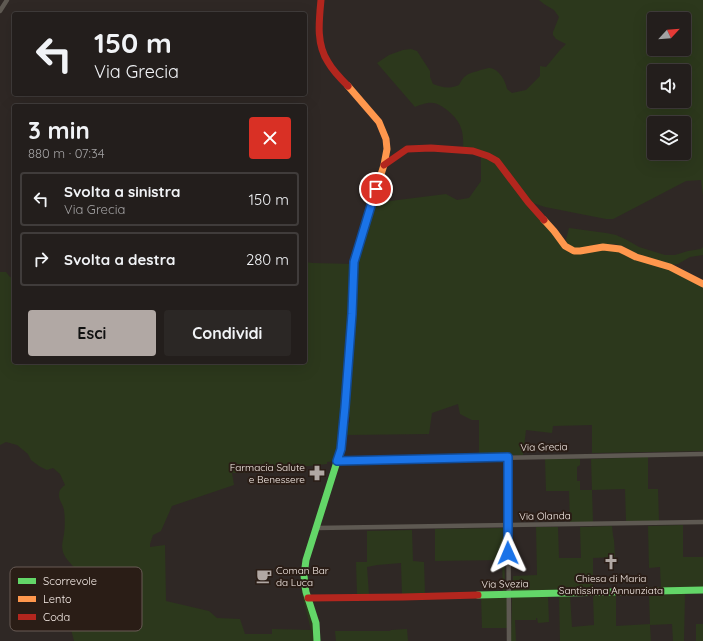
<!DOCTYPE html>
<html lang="it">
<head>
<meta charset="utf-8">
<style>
  body { margin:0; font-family:Quicksand,sans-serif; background:#2b2725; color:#f1f3f6; height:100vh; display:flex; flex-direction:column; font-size:15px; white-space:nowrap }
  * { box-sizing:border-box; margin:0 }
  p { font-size:13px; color:#a3a2a3 }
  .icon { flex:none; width:22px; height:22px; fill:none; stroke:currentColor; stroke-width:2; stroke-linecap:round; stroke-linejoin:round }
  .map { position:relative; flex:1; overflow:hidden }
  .side { position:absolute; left:12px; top:104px; width:295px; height:260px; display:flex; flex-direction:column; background:#231e1c; border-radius:4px; box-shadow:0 4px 16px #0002,0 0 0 1px #403c3b }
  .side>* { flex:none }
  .guide { position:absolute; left:12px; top:12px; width:295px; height:84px; border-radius:4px; box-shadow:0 4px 16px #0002,0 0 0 1px #403c3b; background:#231e1c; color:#f1f3f6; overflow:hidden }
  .needle { width:26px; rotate:64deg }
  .tools { position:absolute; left:647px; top:12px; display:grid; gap:8px }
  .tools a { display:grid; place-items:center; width:44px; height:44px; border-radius:4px; background:#231e1c; box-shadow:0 4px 16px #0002,0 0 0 1px #403c3b; font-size:20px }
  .pin { position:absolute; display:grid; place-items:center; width:34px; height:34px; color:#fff; margin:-17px; border:2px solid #fff; border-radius:50%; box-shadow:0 1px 4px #0007 }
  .me { position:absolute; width:44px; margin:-22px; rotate:359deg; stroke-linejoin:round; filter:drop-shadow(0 0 3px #0008) }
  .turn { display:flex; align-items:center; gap:14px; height:84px; padding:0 16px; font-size:18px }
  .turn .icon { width:52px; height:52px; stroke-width:2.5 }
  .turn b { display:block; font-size:28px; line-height:34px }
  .round { display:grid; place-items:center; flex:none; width:42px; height:42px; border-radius:4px; background:#2b2725 }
  .overview { display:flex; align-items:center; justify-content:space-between; height:68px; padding:0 16px }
  h1 { font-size:24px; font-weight:700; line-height:30px }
  .button { display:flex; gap:8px; margin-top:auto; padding:8px 16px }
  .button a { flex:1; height:46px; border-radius:4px; background:#b1a8a4; color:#111; font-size:16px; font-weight:700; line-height:46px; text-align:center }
  .button a+a { background:#2b2725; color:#f1f3f6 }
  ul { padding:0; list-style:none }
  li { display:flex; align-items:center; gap:12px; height:54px; margin:0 8px 6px; padding:0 8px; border:2px solid #403c3b; border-radius:4px }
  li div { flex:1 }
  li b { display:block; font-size:15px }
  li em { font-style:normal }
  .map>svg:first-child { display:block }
</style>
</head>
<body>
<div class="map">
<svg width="703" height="641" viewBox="0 0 703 641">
  <rect width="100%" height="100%" fill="#2f2825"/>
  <g fill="#2c381c" fill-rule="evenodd">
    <path d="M539,0H703V196L701,180L686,181L619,216L613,219H606L545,207L533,203L497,159L463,148C464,131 461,121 447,110C443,107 438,103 433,103C428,102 420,105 415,107L377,63L389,55L403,50L411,49L417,51L430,71V77L433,84C444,88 448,89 459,85C464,75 467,74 478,71C481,70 487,68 490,68C500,70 505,80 507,89L512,93L526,90L540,76V66L546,67L560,50L566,44L556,39L553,35V32L559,17L554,10L544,4ZM654,19H684V49H654ZM654,71H684V101H654ZM654,123H684V153H654Z"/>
    <path d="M481,155L495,162L569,251L603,249L619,251L671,270L703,287V451L592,453V425L553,426L552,433L526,430L523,455H479V420H472L460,414L458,404L432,413L429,434L345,435L347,423L350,422V418L347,415L356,262L374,203L446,194L457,200L469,198L481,181Z"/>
    <path d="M569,228L606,233L616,235L627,240L639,247L665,255H675L688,251L701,249L703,247V255L690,257L678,264L671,265L635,253L623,246L615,244H598L579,249L574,248L567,244L566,240Z"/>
    <path d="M305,262L313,263L352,264L351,297L339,444L335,461L327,462V464L241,473H232L234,485L172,506L161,531L153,535L150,544V547L165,545L166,601L209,611L217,618L240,619L245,634H272V629L311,630L302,594L303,593L313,620L315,641H74L67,614L71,607L78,602C81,591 83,581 76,570C72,564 65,559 63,552C61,545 63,541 64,534C65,527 65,517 64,510C63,504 59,501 59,495C59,490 61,488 65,485L60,474L53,468L47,470L39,466L31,460L28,454L17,445L6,442L0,445V272H6L10,277L14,279V362H305Z"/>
    <path d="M648,457V489H658L659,521H626L625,489L592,490L593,522H570L569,491H546L545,459H580V465L577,467V481H580V490H592L591,459Z"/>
    <path d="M683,525V557H703V588H661L660,567L649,568L648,526Z"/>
    <path d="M612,526L613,536L614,540L615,557L593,558V589L592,590L513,592V576L537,575L536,527H558L559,558H581L580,527Z"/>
    <path d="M503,528L504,530L505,592L503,591L502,560L435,561V529Z"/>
    <path d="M412,530L413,561L424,562L425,594L402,595L401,563L377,565L367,567L369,595L357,594L356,562H367V531Z"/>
    <path d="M685,593L684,641H673L672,624L650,625L651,641H560L559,595H570L572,627L594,625L593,595L616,594V626L650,624L649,594Z"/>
    <path d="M481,596L507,598V628H482Z"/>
    <path d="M548,596L549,622L538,623L537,618H536V620H515L516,641H511L512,597Z"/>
    <rect x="696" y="624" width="7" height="17"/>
    <path d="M407,629L408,641H336L335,631H390L391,630Z"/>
  </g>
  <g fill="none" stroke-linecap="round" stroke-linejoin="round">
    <g stroke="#5e5952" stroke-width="4.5">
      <path d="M0,11L7,0"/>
      <path d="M508,457L509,641"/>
      <path d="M337,461L703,454"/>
      <path d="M316,528L703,522"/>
    </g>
    <g stroke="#63d668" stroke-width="7">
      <path d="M478,595L703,590"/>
      <path d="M317,641L316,623L306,592L305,586L304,575L306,560L341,449L346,398"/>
    </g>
    <g stroke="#ff974d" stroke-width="7">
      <path d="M544,220L554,231L565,246L574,251H580L603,247L620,249L636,257L670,267L703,284"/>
      <path d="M346,398L352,314L354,262L355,256L384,165L387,149L386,139L379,122L348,86"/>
    </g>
    <g stroke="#b3261e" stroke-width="7">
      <path d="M321,0C319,21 316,44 328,62C333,71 341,79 348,86"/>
      <path d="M384,165L407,149L431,148L473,151L488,156L497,161L528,202L544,220"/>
      <path d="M308,598L403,597L478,595"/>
    </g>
  </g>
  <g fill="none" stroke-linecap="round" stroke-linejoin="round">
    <defs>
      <path id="route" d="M376,189L354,262L352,314L345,407L341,449L337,461L508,457V553"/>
    </defs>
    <use href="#route" stroke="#114b97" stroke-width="10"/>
    <use href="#route" stroke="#1a73e8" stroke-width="7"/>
  </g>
  <defs>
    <symbol id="pharmacy-bare" viewBox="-9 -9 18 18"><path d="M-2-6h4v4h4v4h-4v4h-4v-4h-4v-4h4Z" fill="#b1a8a4" stroke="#2a1d16" stroke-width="2.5" paint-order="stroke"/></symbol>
    <symbol id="church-bare" viewBox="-9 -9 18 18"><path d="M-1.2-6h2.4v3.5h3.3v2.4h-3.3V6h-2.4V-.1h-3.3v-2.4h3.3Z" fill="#b1a8a4" stroke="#2a1d16" stroke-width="2.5" paint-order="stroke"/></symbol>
    <symbol id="cafe-bare" viewBox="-9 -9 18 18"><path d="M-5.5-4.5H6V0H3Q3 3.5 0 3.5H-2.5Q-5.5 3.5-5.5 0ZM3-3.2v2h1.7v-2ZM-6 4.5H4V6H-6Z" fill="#b1a8a4" stroke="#2a1d16" stroke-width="2.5" paint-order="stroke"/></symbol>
  </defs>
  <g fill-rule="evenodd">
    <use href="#pharmacy-bare" x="306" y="462" width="22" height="22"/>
    <use href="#church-bare" x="600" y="551" width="22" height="22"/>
    <use href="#cafe-bare" x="253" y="565" width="22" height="22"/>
  </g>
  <g text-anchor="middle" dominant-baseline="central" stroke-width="4" stroke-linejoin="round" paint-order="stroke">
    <g font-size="10" fill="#f7ede8" stroke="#2a1d16">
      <text transform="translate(544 447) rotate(-1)">Via Grecia</text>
      <text transform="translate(545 516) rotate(-1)">Via Olanda</text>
      <text transform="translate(505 584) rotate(-1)">Via Svezia</text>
    </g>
    <g font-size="10" fill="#f7ede8" stroke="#2a1d16" text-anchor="end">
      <text x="305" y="467">Farmacia Salute<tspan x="305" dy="12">e Benessere</tspan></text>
      <text x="276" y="570" text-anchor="start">Coman Bar<tspan x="276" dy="12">da Luca</tspan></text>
      <text x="611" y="578" text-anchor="middle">Chiesa di Maria<tspan x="611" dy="12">Santissima Annunziata</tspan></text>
    </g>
  </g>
  <rect x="10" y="567" width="132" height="64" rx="6" fill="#2a1d16" stroke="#685b55" stroke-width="1"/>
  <rect x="18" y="578" width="18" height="6" fill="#63d668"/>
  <rect x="18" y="596" width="18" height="6" fill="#ff974d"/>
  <rect x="18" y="614" width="18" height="6" fill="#b3261e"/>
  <g font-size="11" fill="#f7ede8">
    <text x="43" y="585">Scorrevole</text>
    <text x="43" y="603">Lento</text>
    <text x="43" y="621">Coda</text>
  </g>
</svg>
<div class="tools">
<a><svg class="needle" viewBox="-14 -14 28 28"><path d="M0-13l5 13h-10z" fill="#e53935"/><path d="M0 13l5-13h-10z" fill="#a3a2a3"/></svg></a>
<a><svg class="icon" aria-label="sound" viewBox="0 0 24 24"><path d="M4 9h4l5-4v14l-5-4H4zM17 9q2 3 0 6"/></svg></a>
<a><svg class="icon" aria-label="layers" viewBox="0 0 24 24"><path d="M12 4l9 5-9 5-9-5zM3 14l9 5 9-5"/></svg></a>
</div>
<div class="pin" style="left:376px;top:189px;background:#d93025"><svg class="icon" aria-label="arrive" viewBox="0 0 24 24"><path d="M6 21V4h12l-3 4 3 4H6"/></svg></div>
<svg class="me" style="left:508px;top:553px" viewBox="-20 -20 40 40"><path d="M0-17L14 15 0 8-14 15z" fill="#1a73e8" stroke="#fff" stroke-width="4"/></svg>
<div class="guide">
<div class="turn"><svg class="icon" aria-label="left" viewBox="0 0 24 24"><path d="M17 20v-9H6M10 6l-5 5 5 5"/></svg><div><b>150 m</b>Via Grecia</div></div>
</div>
<section class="side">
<div class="overview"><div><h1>3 min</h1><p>880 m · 07:34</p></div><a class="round" style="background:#d93025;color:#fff"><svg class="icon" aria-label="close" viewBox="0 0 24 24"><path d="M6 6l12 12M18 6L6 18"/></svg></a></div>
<ul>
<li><svg class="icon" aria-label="left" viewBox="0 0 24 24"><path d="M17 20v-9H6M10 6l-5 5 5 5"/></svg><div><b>Svolta a sinistra</b><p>Via Grecia</p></div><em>150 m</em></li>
<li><svg class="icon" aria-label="right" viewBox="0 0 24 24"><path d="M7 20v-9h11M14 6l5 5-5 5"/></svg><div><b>Svolta a destra</b></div><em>280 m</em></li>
</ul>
<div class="button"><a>Esci</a><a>Condividi</a></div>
</section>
</div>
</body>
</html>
